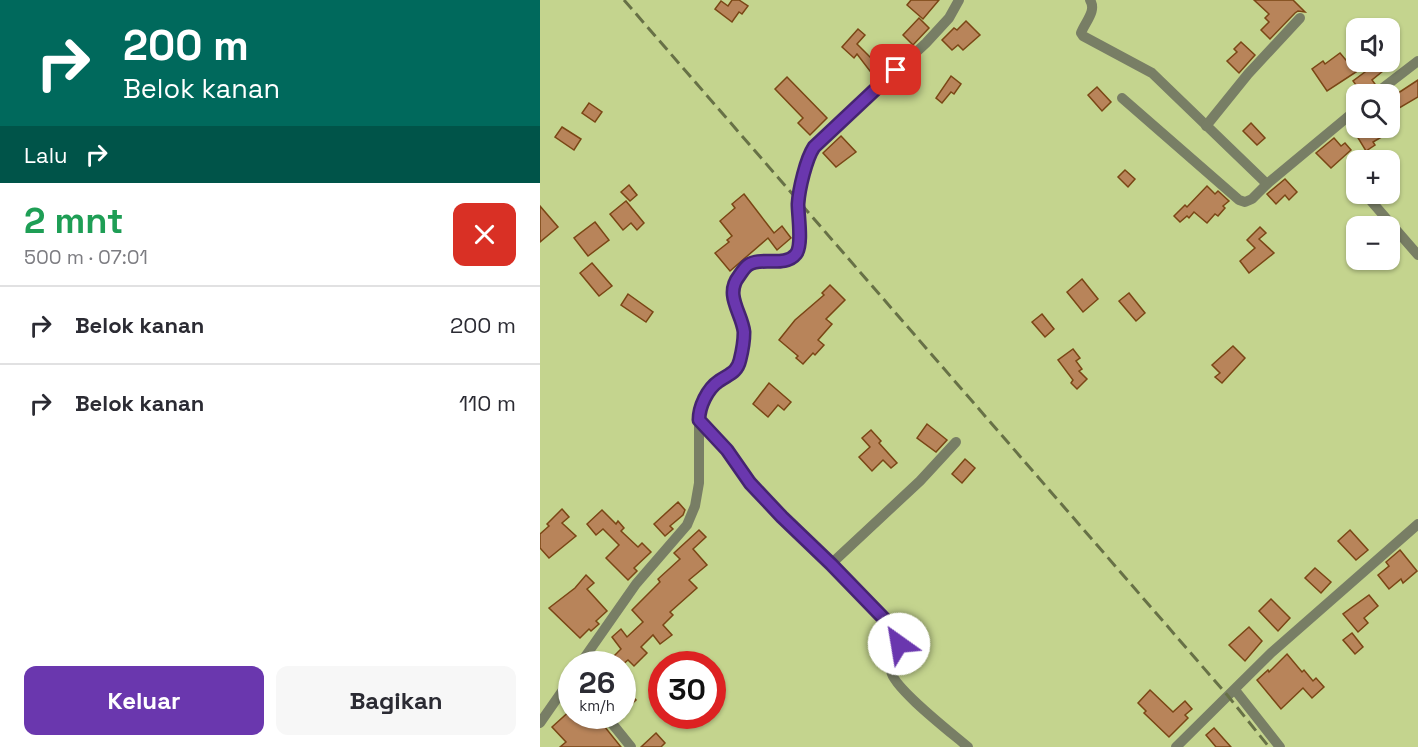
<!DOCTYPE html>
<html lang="id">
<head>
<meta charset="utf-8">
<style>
  body { margin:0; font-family:"Space Grotesk",sans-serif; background:#f7f7f7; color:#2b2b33; height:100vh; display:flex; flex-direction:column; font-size:22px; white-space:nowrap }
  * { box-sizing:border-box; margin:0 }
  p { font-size:20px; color:#7c7c81 }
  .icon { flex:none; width:33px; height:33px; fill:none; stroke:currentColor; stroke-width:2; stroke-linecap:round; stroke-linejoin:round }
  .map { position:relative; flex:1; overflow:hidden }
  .details { display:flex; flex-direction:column; background:#fff; width:540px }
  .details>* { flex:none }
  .hud { background:#00695c; color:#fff; overflow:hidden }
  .tools { position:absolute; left:806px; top:18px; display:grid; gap:12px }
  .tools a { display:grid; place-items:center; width:54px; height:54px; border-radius:12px; background:#fff; box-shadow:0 2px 4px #0004; font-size:30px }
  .speed { position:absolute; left:18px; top:651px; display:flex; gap:12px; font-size:30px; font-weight:700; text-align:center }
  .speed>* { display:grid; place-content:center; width:78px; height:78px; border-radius:50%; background:#fff; box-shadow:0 2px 4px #0004; line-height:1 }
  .speed small { font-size:15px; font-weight:400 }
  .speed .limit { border:9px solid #d22; background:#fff; color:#111 }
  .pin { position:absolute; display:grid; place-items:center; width:51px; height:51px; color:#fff; margin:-26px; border-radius:12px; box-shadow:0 3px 9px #0006 }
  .me { position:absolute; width:66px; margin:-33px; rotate:328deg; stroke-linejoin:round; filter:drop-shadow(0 0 4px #0008) }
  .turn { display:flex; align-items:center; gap:21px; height:126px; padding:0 24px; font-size:27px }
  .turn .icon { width:78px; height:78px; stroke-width:2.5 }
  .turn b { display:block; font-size:42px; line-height:51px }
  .then { display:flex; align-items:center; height:57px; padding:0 24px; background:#0003; gap:12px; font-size:22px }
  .round { display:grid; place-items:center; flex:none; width:63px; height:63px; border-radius:12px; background:#f7f7f7 }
  .overview { display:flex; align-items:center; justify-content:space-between; height:102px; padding:0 24px }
  h1 { font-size:36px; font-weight:700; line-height:45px; color:#1e9e55 }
  .action { display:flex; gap:12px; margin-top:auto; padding:12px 24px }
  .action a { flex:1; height:69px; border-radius:12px; background:#6a37ae; color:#fff; font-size:24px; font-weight:700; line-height:69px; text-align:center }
  .action a+a { background:#f7f7f7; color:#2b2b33 }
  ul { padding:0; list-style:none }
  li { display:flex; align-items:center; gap:18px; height:78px; padding:0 24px; border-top:2px solid #e1e1e2 }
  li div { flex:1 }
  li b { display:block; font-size:22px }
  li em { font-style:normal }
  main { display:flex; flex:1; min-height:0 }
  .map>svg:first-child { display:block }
</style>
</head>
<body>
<main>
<section class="details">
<div class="hud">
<div class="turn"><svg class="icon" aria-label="right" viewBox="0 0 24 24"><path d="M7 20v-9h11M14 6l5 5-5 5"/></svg><div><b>200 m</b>Belok kanan</div></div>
<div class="then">Lalu<svg class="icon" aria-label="right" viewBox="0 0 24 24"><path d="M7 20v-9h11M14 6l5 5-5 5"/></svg></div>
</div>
<div class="overview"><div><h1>2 mnt</h1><p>500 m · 07:01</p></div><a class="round" style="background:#d93025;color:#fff"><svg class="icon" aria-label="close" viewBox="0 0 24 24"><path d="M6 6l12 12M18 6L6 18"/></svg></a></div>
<ul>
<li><svg class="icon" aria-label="right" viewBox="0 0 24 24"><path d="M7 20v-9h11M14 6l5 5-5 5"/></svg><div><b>Belok kanan</b></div><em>200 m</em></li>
<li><svg class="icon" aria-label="right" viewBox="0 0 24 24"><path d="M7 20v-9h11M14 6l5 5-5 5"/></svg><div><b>Belok kanan</b></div><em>110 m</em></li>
</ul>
<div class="action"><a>Keluar</a><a>Bagikan</a></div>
</section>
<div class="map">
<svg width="878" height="747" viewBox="0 0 878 747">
  <rect width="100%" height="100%" fill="#c4d48e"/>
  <g fill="#b8845a" stroke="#7a4615" stroke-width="1.5">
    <path d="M192,0H199L208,6L202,14L199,12L192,22L175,9L181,1L188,6Z"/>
    <path d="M371,0H399L383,19L367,5Z"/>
    <path d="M714,0H753L765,12L758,11L755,13L730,39L721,30L729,22L725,18L729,14Z"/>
    <path d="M379,18L389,28L373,45L363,35Z"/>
    <path d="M426,21L440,35L423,50L418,45L412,50L402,40L414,28L417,30Z"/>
    <path d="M318,29L325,35L317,44L330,57L340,48L354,62L336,79L317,54L314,58L302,47Z"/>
    <path d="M701,42L715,55L699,73L687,61L697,52L694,49Z"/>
    <path d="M800,53L816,72L787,91L772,69L783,61L785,64Z"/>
    <path d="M829,62H844L848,67L832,80L835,84L822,93L813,81L833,66Z"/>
    <path d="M411,76L421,84L414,94L411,92L402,103L396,98Z"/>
    <path d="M247,77L287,118L270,135L258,123L263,118L235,89Z"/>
    <path d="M878,80V97L849,114V99Z"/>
    <path d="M557,87L571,102L562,111L548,95Z"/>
    <path d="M49,103L62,112L55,122L42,113Z"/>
    <path d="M711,123L725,138L717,145L703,131Z"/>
    <path d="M22,127L41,139L34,150L15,137Z"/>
    <path d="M812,128H840L845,135L833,142L835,145L826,151Z"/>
    <path d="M301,136L316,152L296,167L283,153Z"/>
    <path d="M794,138L801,146L805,143L811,150L791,168L776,153Z"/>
    <path d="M585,170L595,179L588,187L578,177Z"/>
    <path d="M745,179L757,192L749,200L745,195L736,204L727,194Z"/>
    <path d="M89,185L97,195L90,201L81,192Z"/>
    <path d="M667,186L675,194L678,191L689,201L683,206L685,208L678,216L675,214L667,223L654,212L649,218L647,216L640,222L634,216L645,205L647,207Z"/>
    <path d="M204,194L234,233L242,226L251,238L237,250L228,238L190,271L175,253L189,242L187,240L192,236L180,221L195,208L192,204Z"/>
    <path d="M86,201L104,223L97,230L91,223L83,230L70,214Z"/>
    <path d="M0,206L18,227L0,242Z"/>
    <path d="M55,222L69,240L48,256L34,238Z"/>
    <path d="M720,227L726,233L719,239L734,253L709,273L700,261L715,248L707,240Z"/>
    <path d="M52,263L72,286L59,296L40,273Z"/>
    <path d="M542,279L558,299L543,312L527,292Z"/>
    <path d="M290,285L305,300L286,319L292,324L278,340L284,345L275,355L273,353L263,364L256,358L258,356L239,340L255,320L284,295L282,293Z"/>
    <path d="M589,293L605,313L596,321L579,301Z"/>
    <path d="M88,294L113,312L106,322L81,305Z"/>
    <path d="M502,314L514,329L505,337L492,322Z"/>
    <path d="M693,346L705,358L682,383L675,377L680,373L672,365Z"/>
    <path d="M533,349L540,358L536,361L542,369L539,371L547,379L537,389L531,383L533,380L518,360Z"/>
    <path d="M229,383L251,402L244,410L238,405L228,417L213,404Z"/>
    <path d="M387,424L407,440L396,452L377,438Z"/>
    <path d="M331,430L341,441L339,443L357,463L351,468L343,460L332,471L319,457L330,447L322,438Z"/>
    <path d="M425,459L435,468L422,483L412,474Z"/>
    <path d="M138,502L145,510L143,515L130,526L133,529L125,536L114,524Z"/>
    <path d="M22,509L29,517L22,523L36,536L9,558L0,548V534L9,526L7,524Z"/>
    <path d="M62,510L76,524L78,521L84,528L81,531L98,547L102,543L111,552L94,568L97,571L88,580L66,558L79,545L63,529L56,535L47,524Z"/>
    <path d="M159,530L166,537L153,549L167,565L149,580L157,588L130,612L133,615L123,625L132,635L120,644L113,635L101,647L107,653L94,666L88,660L82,665L80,664L73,657L81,649L72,637L81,629L87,637L103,622L92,610L120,582L118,579L140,559L134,553Z"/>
    <path d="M810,530L828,550L816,560L798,541Z"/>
    <path d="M860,550L877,571L863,583L861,579L849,589L838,575L849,566L846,562Z"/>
    <path d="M775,568L791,582L781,593L765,578Z"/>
    <path d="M46,575L54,583L47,589L67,611L56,621L59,624L51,631L49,629L40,638L9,608L35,588Z"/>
    <path d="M829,595L838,606L824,618L828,623L818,632L803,614Z"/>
    <path d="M731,599L750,618L738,631L719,611Z"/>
    <path d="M709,627L722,641L705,661L689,645Z"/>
    <path d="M812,633L823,647L815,654L803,640Z"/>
    <path d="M747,654L762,672L764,670L773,681L776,678L784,687L772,698L763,688L741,709L717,680L728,670L729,672Z"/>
    <path d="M82,686L96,700L82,713Z"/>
    <path d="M610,690L633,712L645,701L652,709L645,715L648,718L629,737L604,713L606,711L598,703Z"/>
    <path d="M32,709V716H59L60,721L81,747H20L26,742L12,727Z"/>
    <path d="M674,728L691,747H676L666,735Z"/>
    <path d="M116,733L125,743L121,747H101Z"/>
  </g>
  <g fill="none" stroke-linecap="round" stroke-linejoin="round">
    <g stroke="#787e65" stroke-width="10">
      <path d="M550,0C557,11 545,22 541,33L543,36L612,73L727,184L816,110"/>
      <path d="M835,94L878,61"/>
      <path d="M582,98L699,200L705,202L712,199L727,184"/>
      <path d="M666,126L708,74L760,18"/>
      <path d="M825,194L878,255"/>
      <path d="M159,420L187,450L210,483L242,517L291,564L353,628L359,644C357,651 351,663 351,671C353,688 413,734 428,747"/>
      <path d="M291,564L380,481L416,442"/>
      <path d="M40,664L96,584L147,525L155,506L159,483V411L169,391L179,381L193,374L200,363L204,332L192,297L196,279L208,265L222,262L246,260L255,255L259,246L258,202L270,154L274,147L386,43L409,18L419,0"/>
      <path d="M695,690L740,747"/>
      <path d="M66,716L91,747"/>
      <path d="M0,723L32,677"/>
      <path d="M636,747L731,653L878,524"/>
    </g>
    <path stroke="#677146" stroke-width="3" stroke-dasharray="12 6" stroke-linecap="butt" d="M84,0L688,696L729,747"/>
  </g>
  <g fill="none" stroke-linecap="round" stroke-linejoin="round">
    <defs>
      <path id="route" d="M356,70L274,147C266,159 259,189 258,204C258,216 263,245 256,254C245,268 221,256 208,265C205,267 201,273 199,276C184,295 202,313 204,332C204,340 202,352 200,360C197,373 189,374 179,381C167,389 159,407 159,420L187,450L210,483L242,517L291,564L353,628L359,644"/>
    </defs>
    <use href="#route" stroke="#452471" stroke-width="15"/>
    <use href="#route" stroke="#6a37ae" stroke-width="10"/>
  </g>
</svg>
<div class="tools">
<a><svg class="icon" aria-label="sound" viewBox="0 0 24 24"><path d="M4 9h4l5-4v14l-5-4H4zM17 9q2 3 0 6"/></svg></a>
<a><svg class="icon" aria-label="search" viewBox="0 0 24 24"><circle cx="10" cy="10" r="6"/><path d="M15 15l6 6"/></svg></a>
<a>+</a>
<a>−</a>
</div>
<div class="speed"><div>26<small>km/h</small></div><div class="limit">30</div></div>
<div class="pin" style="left:356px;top:70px;background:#d93025"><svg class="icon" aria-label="arrive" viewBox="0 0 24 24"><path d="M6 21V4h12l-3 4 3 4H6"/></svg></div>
<svg class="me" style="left:359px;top:644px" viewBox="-20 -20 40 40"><circle r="19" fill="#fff"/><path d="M0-13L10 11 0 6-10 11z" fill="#6a37ae"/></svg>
</div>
</main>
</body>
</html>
